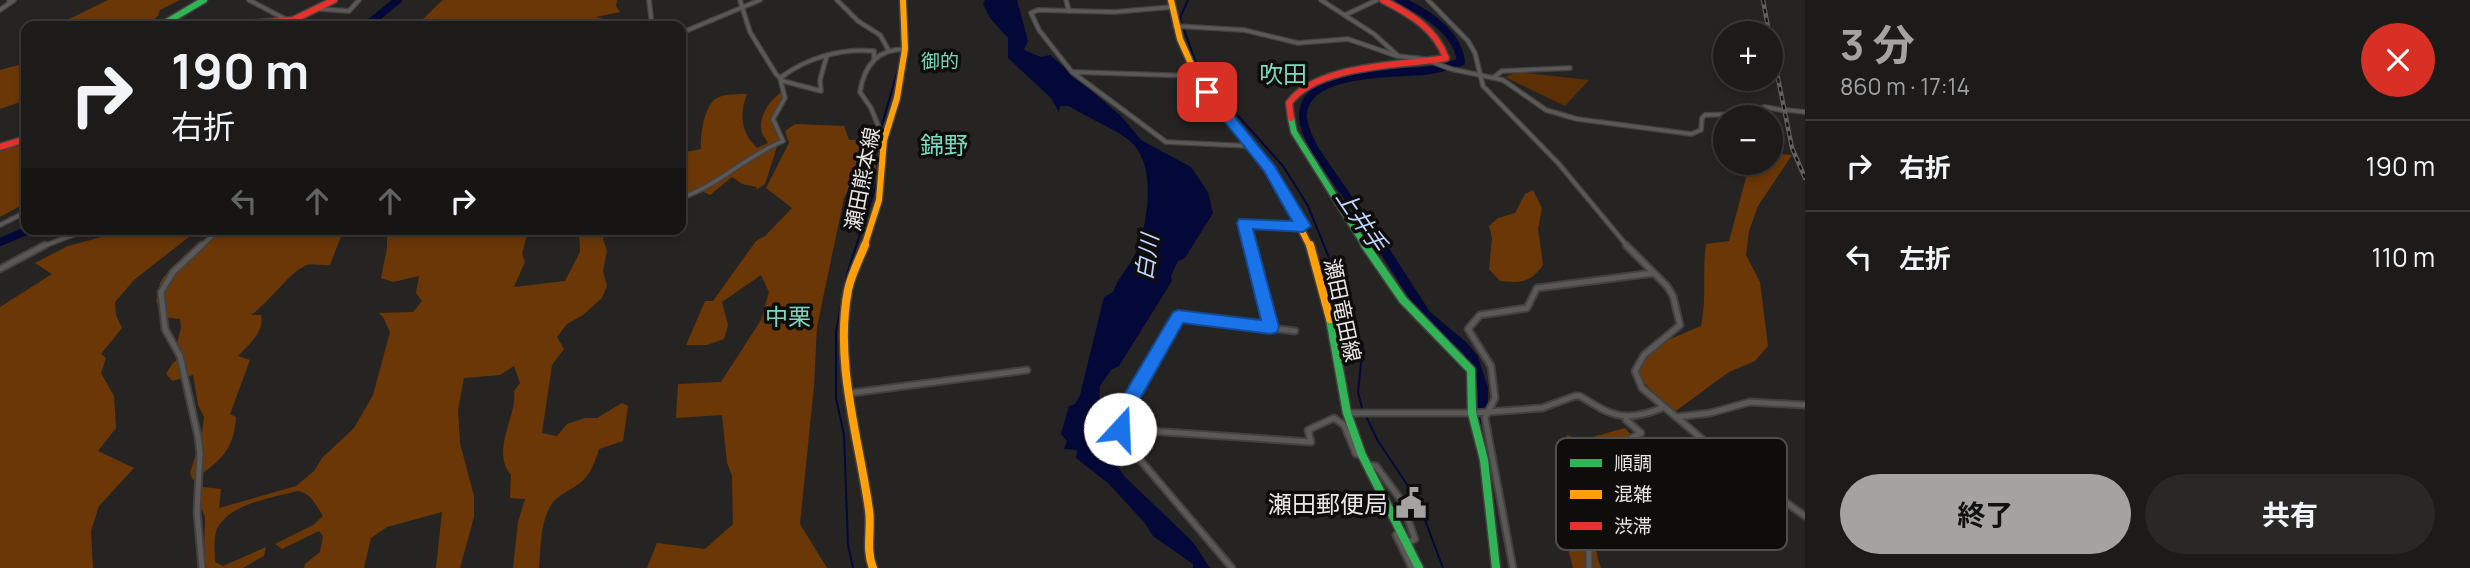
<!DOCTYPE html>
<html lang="ja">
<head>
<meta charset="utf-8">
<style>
  body { margin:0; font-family:Manrope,"Noto Sans JP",sans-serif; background:#292827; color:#f1f3f6; height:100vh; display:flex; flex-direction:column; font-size:26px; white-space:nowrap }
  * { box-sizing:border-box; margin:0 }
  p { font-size:23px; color:#a0a1a2 }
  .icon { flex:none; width:38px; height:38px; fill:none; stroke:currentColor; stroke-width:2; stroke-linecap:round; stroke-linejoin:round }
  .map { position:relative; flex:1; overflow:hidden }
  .side { display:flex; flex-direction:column; background:#1c1b1a; width:665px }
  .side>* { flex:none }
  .top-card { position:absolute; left:21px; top:21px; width:665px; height:214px; border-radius:14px; box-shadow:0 4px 10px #0003,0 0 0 2px #3a3939; background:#1c1b1a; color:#f1f3f6; overflow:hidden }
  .buttons { position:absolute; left:1713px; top:21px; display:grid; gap:14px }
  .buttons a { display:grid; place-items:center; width:70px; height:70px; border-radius:50%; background:#1c1b1a; box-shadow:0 4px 10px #0003,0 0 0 2px #3a3939; font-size:35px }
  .pin { position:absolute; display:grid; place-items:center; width:60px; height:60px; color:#fff; margin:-30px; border-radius:14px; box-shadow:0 4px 10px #0006 }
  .me { position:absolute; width:77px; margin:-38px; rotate:20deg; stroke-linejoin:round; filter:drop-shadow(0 0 5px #0008) }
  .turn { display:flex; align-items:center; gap:24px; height:147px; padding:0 35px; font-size:32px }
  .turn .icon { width:91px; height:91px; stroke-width:2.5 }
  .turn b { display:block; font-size:49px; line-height:60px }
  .lanes { display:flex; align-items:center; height:66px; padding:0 35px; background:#0003; justify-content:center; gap:35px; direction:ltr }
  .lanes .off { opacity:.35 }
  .round { display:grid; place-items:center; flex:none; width:74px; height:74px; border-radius:37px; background:#292827 }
  .overview { display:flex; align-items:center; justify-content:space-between; height:119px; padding:0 35px }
  h1 { font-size:42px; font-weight:700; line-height:52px; color:#a5a3a1 }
  .cta { display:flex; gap:14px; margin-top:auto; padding:14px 35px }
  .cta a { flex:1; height:80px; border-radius:42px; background:#a5a3a1; color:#111; font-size:28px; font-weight:700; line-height:80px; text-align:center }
  .cta a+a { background:#292827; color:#f1f3f6 }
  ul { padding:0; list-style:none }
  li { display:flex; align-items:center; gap:21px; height:91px; padding:0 35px; border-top:2px solid #3a3939 }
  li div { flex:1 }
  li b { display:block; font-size:26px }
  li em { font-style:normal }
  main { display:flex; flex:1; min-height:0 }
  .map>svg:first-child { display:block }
</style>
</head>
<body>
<main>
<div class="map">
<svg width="1805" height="568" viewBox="0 0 1805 568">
  <rect width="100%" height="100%" fill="#262422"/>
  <path fill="#5c2f06" d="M1517,72L1589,80L1565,106L1505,77Z"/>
  <g fill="#6b3706">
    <path d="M108,0H180L160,10L158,16L145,26H55Z"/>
    <path d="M443,0H617L616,6L620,12L596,17L603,19V26H414C426,18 432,9 443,0Z"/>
    <path d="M26,63V100L0,109V70Z"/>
    <path d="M782,92V101L773,116L781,134L765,184L756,190L757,187L742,184L732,177L710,195L704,192L681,196V153L701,149C700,137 704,102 719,97C725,94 740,94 747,94C739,115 741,132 757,148L768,143C766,139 763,136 762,133C757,118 770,99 782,92Z"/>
    <path d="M795,124L844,126L849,140H875L876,174L868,187L848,190L844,198L817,327L814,386L800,524L827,568H647L657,543L705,549L733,524L732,476L727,463L722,415L676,418L678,384L721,382L761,320L769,292L761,275L722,302L728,325L724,339L707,345H686L705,301H713L756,241L765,236L792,208L766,188L789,143L785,131Z"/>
    <path d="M26,140V203L0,217V148Z"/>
    <path d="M1771,153L1792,155L1758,206L1749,231L1746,255L1760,282L1768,346L1755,361L1729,372L1673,413L1636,374L1658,344L1701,326C1707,298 1702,272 1706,244L1729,241L1750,163H1771Z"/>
    <path d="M1533,190L1542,208L1538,229L1543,265C1530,283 1521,283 1500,281L1489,269L1492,238L1489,226L1498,218L1515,213L1525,194Z"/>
    <path d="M131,229H199L134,280L115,302L116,315L122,328L101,354L106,358L101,373L114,396L116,428L98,451L134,468L99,506L91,531L93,568H0V307L52,274L35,263L68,246Z"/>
    <path d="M217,229H317L316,233L342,234L330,265C323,266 313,263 307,265C291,270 268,304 251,315H261C265,332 249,344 238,356L250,360L230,414L236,417C234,451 219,462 193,480L190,473L202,434L204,417L198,405L193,375L172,381L166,374L172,364L182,355L177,344L181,327L180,319L169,318L160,313L156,300L169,286L159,285L164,276L174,273Z"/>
    <path d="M387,229H533L528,231L522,254L525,262L514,287L565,281L580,252L579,229H600L607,251L603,271L607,286L602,298L583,315L567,324L557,337L564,349L552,365L542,433L557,436L567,424L585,418H597L622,403L628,406L623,441L599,449C595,462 591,474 580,483C570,491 556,495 550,507C540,524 541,549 539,568H513L518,522L525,499L510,498L511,475C490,451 518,414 514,391L520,383L514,366L500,375L464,378L458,410L460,443L474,496V517L460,568H436L442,512L387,527L371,538L364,568H304L305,564L320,552L323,536L319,531L282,549L275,544L313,525L323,516C316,505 310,492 297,491C273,498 230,503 217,529C213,537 215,552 215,562L223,566L266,547L264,556L243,568H207L204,559L205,518L194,486L221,489L219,508L296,486L314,471L322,458L354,428L373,395L390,332L383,317L379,313L413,312L422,301L416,293L419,276L393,282L381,278L387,248Z"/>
    <path d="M1625,428L1645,450L1618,456L1583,473C1602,506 1588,536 1601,568H1573L1556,502L1560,460L1567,435L1582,440Z"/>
  </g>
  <path fill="#030838" d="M985,0H1017L1028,41L1024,50L1041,57L1050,55L1122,117L1141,140L1191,167L1208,192L1213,213L1185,258L1178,261L1171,276L1172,281L1119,366L1111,370L1100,386L1096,429L1124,476L1193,542L1210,568H1193V564L1153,536L1144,522L1108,483L1076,458L1077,450L1064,449L1067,441L1061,434L1069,406L1075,404L1080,395L1104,297L1113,292C1119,275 1134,262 1139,245C1148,217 1155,169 1134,145C1122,131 1085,117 1069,106H1060L1059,112L1051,98L1008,58V38L990,18L983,4Z"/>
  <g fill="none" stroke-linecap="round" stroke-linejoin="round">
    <g stroke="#030838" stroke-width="2">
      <path d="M1188,0L1180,18L1199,72L1283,166L1308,206L1336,275L1351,331L1363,344L1358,392L1362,408L1378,441L1418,501L1443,568"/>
      <path d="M881,128L899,66"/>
      <path d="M879,163L880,133"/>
      <path d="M853,568L848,545L844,435L836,398V332L847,274L877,182"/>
    </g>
    <g stroke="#030838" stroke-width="8">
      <path d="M366,26L398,0"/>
      <path d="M0,242L31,229"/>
      <path d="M1382,247L1315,150C1310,139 1302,126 1303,114C1305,70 1394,74 1424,71C1437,70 1449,66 1461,62C1458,32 1424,11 1399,0"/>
    </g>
    <path stroke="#030838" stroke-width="10" d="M1381,245L1426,315L1463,346L1473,358L1483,389V420"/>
    <defs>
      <g id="street-far1">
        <path d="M249,0L285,19"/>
        <path d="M649,0L652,26"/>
        <path d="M740,0L750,32L776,74L783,81L821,91L820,80L827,55"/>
        <path d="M837,0L858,21L880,35L888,49"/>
        <path d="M1066,0L1069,11"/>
        <path d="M1321,0L1374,34L1397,55"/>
        <path d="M1428,0L1468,41L1475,53L1483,86L1559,164L1628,247"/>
        <path d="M1172,7L1114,12L1038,10L1031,13L1039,30L1072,72L1166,142L1250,146"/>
        <path d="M321,9L349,11L359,0"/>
        <path d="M0,10L14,0H9"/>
        <path d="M1345,15L1377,0"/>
        <path d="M1175,26L1244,30L1298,43L1348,39L1397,56L1424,59L1451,69L1503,80L1546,110L1577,119L1691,134L1701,130L1702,118L1705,115L1738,114L1765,107L1781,110"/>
        <path d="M681,33L760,0"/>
        <path d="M1074,72L1196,76"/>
        <path d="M1494,77L1502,71L1570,68"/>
        <path d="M780,78C806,58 841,48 874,51V58"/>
        <path d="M1787,110L1805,112"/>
        <path d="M884,140L871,108L860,92C864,66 877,49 905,49"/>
        <path d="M681,198C719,185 746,156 783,141L773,119L785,98L780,78"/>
        <path d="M0,225L26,212"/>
        <path d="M41,247L89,229"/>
        <path d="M200,247L220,229"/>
        <path d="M1250,247L1244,223L1303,226"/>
      </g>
      <g id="street">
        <path d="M1250,245L1271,327"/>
        <path d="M1626,245L1667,286L1673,296L1680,325L1644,355L1635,371L1642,388L1728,461L1805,516"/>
        <path d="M0,269L45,245"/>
        <path d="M851,393L1027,370"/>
        <path d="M1347,413H1471"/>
        <path d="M1474,413L1542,408L1575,396H1580C1612,416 1625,423 1662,408"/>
        <path d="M1676,417L1710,413L1750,402L1805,405"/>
        <path d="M1120,429L1311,442L1308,430L1334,418L1344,425L1356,454L1362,455"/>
        <path d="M1368,465L1376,466L1401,500L1415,539L1407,543"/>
        <path d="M1400,530L1396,535L1412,568"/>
        <path d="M202,568L197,512L200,453L198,437L180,356L165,329L161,292L173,272L202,245"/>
        <path d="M1232,568L1136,455L1121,433V420L1178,317L1295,331"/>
        <path d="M1513,568L1485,418L1495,398L1491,366L1468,329L1480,315L1527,308L1537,288L1654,273"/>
        <path d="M1589,568C1590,501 1571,469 1641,433L1626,420"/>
      </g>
      <g id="fast-far1">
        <path d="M160,26L204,0"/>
        <path d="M1291,118L1294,132L1366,247"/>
      </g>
      <g id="fast">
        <path d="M1365,245L1403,300L1471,370L1472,413L1484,460L1496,568"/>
        <path d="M1330,319L1347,413L1362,455L1419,568"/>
      </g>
      <g id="slow-far1">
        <path d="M1171,0L1180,39L1196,75L1279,185L1310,247"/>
        <path d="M864,247L879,200L884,140L897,98L905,49L903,0"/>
      </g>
      <g id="slow">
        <path d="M865,245C859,260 851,275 848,290C834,362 859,439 869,510C872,530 865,548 873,568"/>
        <path d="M1310,245L1330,319"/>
      </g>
      <g id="jam">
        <path d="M227,26L293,20L334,0"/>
        <path d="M1291,118L1289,103C1317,64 1401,66 1446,58C1435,28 1410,14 1383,0"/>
        <path d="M0,147L26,139"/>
      </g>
    </defs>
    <use href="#street-far1" stroke="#434140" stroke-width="6"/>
    <use href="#street" stroke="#434140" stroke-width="9"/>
    <use href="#fast-far1" stroke="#434140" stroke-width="9"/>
    <use href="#fast" stroke="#434140" stroke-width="11"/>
    <use href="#slow-far1" stroke="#434140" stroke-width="9"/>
    <use href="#slow" stroke="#434140" stroke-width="11"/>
    <use href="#jam" stroke="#434140" stroke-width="9"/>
    <use href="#street-far1" stroke="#5b5958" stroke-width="3.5"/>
    <use href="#street" stroke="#5b5958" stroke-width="5"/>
    <use href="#fast-far1" stroke="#30b455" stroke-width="6"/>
    <use href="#fast" stroke="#30b455" stroke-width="8"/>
    <use href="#slow-far1" stroke="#ff9f0a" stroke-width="6"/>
    <use href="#slow" stroke="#ff9f0a" stroke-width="8"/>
    <use href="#jam" stroke="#e5322d" stroke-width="6"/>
    <defs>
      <g id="rail">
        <path d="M1763,0L1769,33"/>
        <path d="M1771,43L1792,148L1805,178"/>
      </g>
    </defs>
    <use href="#rail" stroke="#61605e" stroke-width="4.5"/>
    <use href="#rail" stroke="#0e0d0c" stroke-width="2" stroke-dasharray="4.5" stroke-linecap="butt"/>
  </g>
  <path fill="#1a73e8" stroke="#114b97" stroke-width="2" d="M1207,88L1212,89L1274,165L1311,226L1303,232L1253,229L1279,327L1277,332L1271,334L1183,323L1136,406L1127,434L1120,436L1114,434L1111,429L1121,400L1173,312L1178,310L1261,320L1237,223L1239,219L1292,221L1264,171L1201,92Z"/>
  <defs>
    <symbol id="civic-bare" viewBox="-9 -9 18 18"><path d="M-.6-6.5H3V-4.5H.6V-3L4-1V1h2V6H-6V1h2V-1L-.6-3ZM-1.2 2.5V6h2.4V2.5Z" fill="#a5a3a1" stroke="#0e0d0c" stroke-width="2.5" paint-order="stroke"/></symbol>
  </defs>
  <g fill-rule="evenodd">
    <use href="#civic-bare" x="1389" y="481" width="44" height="44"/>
  </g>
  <g text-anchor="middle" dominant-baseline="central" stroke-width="7" stroke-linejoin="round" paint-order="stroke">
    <g font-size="19" fill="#7adabf" stroke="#0e0d0c">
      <text x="940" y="61">御的</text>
    </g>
    <g font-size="21" fill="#e9e7e6" stroke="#0e0d0c">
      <text transform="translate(862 179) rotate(-79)">瀬田熊本線</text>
      <text transform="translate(1343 310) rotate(78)">瀬田竜田線</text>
    </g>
    <g font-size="23" font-style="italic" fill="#bed5ff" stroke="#0e0d0c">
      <text transform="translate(1362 220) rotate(56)">上井手</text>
      <text transform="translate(1146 257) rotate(-82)">白川</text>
    </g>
    <g font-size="23" fill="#7adabf" stroke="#0e0d0c">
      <text x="788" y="316">中栗</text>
    </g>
    <g font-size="24" fill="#7adabf" stroke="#0e0d0c">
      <text x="1283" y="73">吹田</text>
      <text x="944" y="144">錦野</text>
    </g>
    <g font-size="24" fill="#e9e7e6" stroke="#0e0d0c" text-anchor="end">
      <text x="1388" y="503">瀬田郵便局</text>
    </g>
  </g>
  <rect x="1556" y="438" width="231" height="112" rx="10" fill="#0e0d0c" stroke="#504e4d" stroke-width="2"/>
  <rect x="1570" y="459" width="32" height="8" fill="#30b455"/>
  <rect x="1570" y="490" width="32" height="9" fill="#ff9f0a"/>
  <rect x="1570" y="522" width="32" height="8" fill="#e5322d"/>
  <g font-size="19" fill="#e9e7e6">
    <text x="1614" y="470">順調</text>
    <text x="1614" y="501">混雑</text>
    <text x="1614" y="533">渋滞</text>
  </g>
</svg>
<div class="buttons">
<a>+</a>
<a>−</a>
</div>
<div class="pin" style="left:1207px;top:92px;background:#d93025"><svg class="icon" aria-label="arrive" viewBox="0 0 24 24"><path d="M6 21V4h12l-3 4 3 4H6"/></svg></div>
<svg class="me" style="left:1120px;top:429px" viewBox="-20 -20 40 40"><circle r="19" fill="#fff"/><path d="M0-13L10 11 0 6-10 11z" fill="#1a73e8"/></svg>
<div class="top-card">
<div class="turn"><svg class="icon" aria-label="right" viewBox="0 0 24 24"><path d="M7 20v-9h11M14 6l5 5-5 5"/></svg><div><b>190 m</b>右折</div></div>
<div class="lanes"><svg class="icon off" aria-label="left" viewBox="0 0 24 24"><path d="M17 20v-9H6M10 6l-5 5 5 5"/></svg><svg class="icon off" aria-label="ahead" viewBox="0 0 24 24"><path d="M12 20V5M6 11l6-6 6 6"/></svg><svg class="icon off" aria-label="ahead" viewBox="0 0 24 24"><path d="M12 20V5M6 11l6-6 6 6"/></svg><svg class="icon" aria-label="right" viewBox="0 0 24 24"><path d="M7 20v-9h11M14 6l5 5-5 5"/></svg></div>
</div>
</div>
<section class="side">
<div class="overview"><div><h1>3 分</h1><p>860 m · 17:14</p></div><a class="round" style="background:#d93025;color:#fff"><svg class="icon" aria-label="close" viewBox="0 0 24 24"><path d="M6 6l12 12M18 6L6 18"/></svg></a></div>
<ul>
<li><svg class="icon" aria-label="right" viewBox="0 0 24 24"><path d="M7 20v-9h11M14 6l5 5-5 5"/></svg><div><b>右折</b></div><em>190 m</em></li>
<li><svg class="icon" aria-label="left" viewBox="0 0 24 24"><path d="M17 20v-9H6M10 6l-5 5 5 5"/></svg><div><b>左折</b></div><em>110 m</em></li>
</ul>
<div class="cta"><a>終了</a><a>共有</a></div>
</section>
</main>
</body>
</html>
